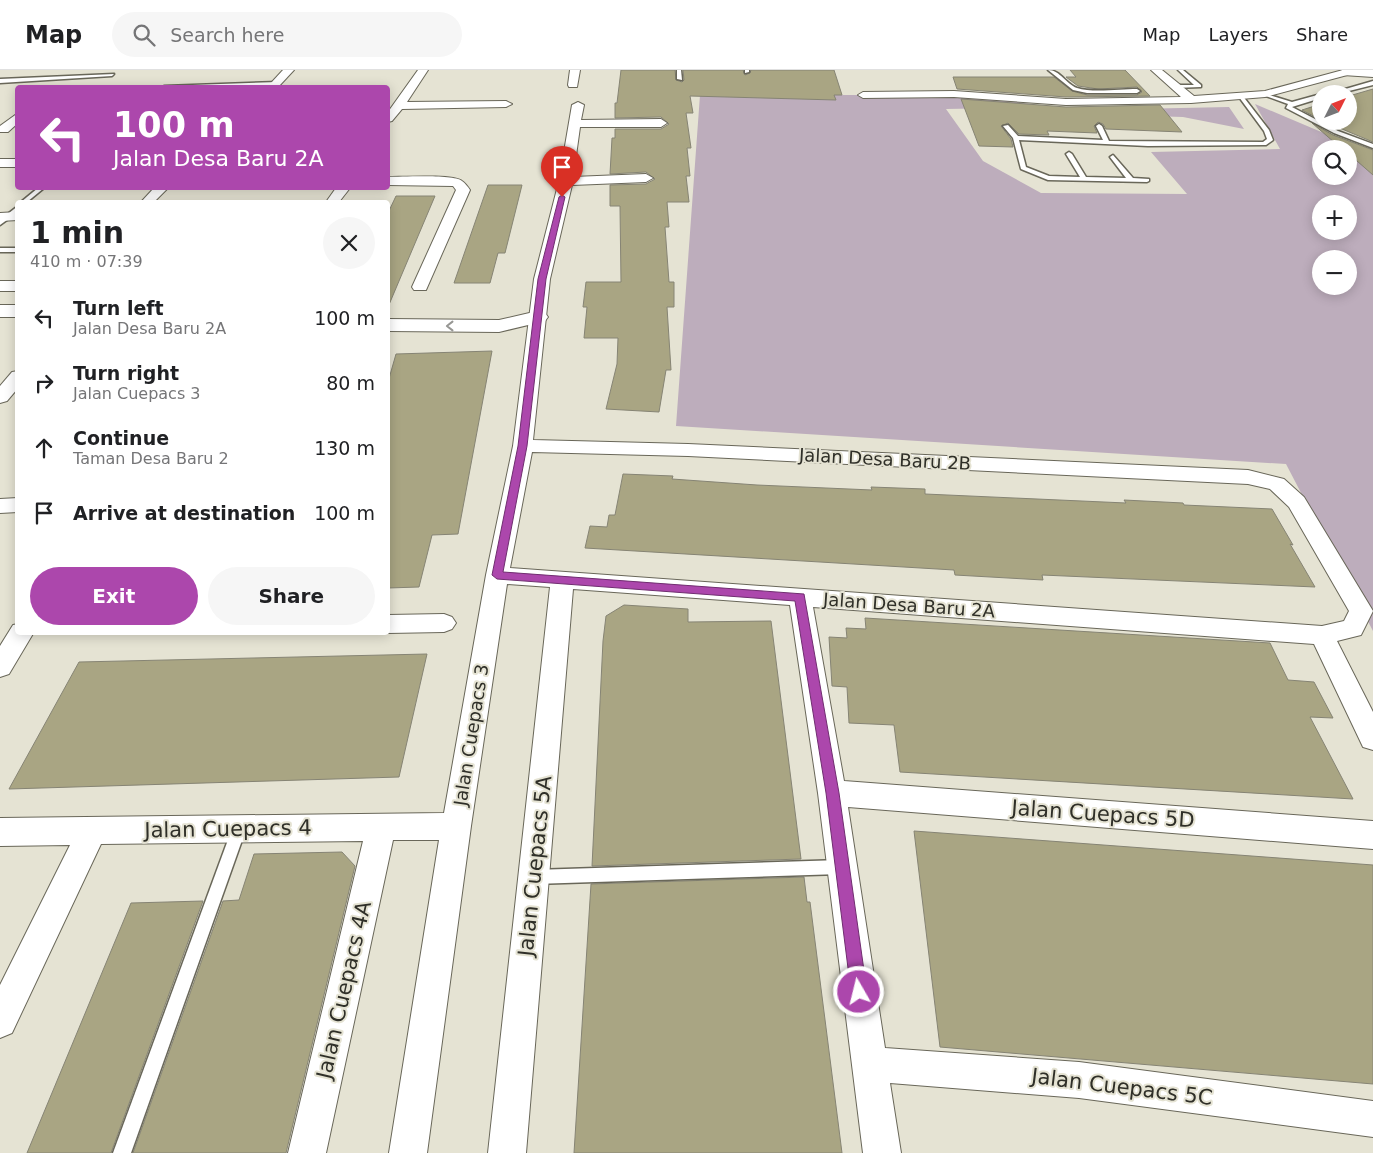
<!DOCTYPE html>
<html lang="en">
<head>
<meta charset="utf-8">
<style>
  body { margin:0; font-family:"DejaVu Sans",sans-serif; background:#f6f6f6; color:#202124; height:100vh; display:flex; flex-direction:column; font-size:19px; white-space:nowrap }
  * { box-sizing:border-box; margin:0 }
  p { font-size:16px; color:#757577 }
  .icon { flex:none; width:28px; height:28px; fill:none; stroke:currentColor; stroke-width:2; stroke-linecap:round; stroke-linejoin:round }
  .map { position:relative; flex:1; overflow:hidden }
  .details { position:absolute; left:15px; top:130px; width:375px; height:435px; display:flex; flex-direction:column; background:#fff; border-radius:5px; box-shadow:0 2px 12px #0003 }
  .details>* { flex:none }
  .hud { position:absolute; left:15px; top:15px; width:375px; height:105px; border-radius:5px; box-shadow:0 2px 12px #0003; background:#ac47ac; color:#fff; overflow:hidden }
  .needle { width:32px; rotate:48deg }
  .tools { position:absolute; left:1312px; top:15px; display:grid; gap:10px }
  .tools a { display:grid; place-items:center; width:45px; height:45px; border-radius:50%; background:#fff; box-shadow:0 2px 12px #0003; font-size:25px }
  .pin { position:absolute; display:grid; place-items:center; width:42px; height:42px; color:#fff; margin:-51px -21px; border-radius:50% 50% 50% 0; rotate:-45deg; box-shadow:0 0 5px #0007 }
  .pin .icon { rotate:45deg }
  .me { position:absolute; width:55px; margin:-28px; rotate:352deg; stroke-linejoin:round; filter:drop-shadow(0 0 4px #0008) }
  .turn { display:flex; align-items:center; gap:18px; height:105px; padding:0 15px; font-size:22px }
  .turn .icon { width:65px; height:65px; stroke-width:2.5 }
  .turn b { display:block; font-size:35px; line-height:42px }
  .round { display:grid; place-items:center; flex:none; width:52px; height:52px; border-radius:26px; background:#f6f6f6 }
  .summary { display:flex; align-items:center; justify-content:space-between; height:85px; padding:0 15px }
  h1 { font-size:30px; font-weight:700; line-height:38px }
  .button { display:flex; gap:10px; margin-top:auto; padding:10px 15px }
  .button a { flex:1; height:58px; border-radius:30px; background:#ac47ac; color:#fff; font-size:20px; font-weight:700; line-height:58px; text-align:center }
  .button a+a { background:#f6f6f6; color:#202124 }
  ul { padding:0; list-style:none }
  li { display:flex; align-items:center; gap:15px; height:65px; padding:0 15px }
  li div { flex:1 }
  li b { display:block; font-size:19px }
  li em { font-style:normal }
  header { display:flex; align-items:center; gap:30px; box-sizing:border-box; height:70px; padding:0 25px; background:#fff; border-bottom:1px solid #e0e0e0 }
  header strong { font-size:24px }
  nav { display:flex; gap:28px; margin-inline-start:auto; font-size:18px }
  .search { width:350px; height:45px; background:#f6f6f6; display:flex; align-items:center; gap:12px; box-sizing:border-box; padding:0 18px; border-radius:28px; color:#757577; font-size:19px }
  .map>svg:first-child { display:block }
</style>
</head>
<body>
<header>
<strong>Map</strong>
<div class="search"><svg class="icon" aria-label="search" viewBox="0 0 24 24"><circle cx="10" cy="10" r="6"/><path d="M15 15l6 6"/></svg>Search here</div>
<nav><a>Map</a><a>Layers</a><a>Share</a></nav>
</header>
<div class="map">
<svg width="1373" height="1083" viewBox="0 0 1373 1083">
  <rect width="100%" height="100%" fill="#e5e3d3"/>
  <path fill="#bdadbc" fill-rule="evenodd" d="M700,25H975L1047,37L1133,39L1229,37L1244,59L1183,47L1117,45L1001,38L946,39L983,91L1041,123L1187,124L1151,82L1280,79L1255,34L1352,75L1373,92V561L1286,394L676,356ZM1321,79H1349V106H1321ZM1321,134H1349V161H1321ZM1321,189H1349V216H1321Z"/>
  <g fill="#a9a583" stroke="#868474">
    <path d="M621,0H675L676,10L682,12L684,10L683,0H743L745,5L750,3L751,0H834L842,25H834L836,30L690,26L693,43H686L691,78H687L690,106H686L689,132H667L669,157H665L669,212H674V237H667L671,300H666L659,342L606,339L617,294L618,268H584L587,237H583L586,212H621L620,136H610V115L646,114L655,109L646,102L610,104L612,68H615V59H661L669,54L661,47L615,48V33H617Z"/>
    <path d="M1070,0H1125L1150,26L1066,27L957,19L953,7H1054L1072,21L1087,25H1137L1142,22L1137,17L1098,19L1078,16L1066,7H1076Z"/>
    <path d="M1373,19V72L1323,51H1349V26Z"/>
    <path d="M961,29L1066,37L1160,35L1182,62L1106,59L1103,54L1098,52L1094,56L1097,63L1047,61L1049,65L1019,64L1008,53L1001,56L1011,69L1013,77L979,76Z"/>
    <path d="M1321,34V50L1302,40Z"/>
    <path d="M1312,53L1333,65L1373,80V105L1349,84V79H1342Z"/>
    <path d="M488,115H522L505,183H498L490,213H454Z"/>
    <path d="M396,126H435L388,237V143Z"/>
    <path d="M492,281L458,464L432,465L419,517L388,518V312L396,284Z"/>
    <path d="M623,404L673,406L672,409L757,415L872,420L871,417L925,419V424L1126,433L1124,430L1183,433L1184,435L1272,439L1293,475L1290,474L1315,517L1042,505L1043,510L955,505L954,500L585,478L590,456L607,457L609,445H615Z"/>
    <path d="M624,535L688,539V552L771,551L801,789L592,796L603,571L606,546Z"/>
    <path d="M865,548L1270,573L1288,610L1314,612L1333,648L1310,647L1353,729L900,702L894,655L849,653L847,617L832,616L829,567L847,568L846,558L866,559Z"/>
    <path d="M427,584L399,707L9,719L79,592Z"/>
    <path d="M914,761L1373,795V1014L940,977Z"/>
    <path d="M342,782L355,796L286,1083H133L223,831L239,830L254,784Z"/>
    <path d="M804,807L807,832H810L842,1083H574L591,814Z"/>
    <path d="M203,831L111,1083H27L131,833Z"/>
  </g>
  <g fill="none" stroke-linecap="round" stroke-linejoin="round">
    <defs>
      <g id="lane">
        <path d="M677,0H681L682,10L677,9Z"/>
        <path d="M745,0H749V2L745,3Z"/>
        <path d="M1048,0C1060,0 1066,14 1077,18C1092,23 1121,19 1137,19L1140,21L1137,23H1087L1073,20Z"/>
        <path d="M1178,0H1183L1201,15V17L1174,18L1176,15H1194Z"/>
        <path d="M114,4L112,6L0,13V9Z"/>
        <path d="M1373,11V15L1337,24H1328Z"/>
        <path d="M278,12L276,15L162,18L164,16Z"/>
        <path d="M1263,23L1292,32L1321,24V28L1292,37L1338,61L1373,74V78L1334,63L1286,38L1288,34L1263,25Z"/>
        <path d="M1242,25L1269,60L1273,70L1266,75L1148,76L1019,70L1026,97L1049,106L1080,107L1066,84L1069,82L1072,84L1086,107L1126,108L1110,87L1113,85L1133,108L1149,109V111L1147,112L1048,110L1021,99L1013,68L1003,56L1008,55L1018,66L1103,70L1096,56L1099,54L1102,56L1109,71L1263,72L1267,69L1264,61L1239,27Z"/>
        <path d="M38,118H44L27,132H21Z"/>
        <path d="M18,136V142L0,155V150Z"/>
        <rect x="0" y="178" width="18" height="4"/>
        <path d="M239,753L244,754L246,759L131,1083H113L232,759L234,754Z"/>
        <path d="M841,790L846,792L848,797L846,802L841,804L534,814L529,812L527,807L529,802L534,800Z"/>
      </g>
      <g id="street">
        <path d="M283,0H294L280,15H272L271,13Z"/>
        <path d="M418,0H428L407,32L506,31L512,34L506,37L402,39L392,51L388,52V42Z"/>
        <path d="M570,0H580L577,17H569L568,15Z"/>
        <path d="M1151,0H1162L1194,26L1265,21L1343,0H1351L1352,2L1351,4L1265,27L1191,33L1066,35L954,27L863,28L858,25L863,22L954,21L1066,29L1181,27Z"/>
        <path d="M578,32L584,35L581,50L661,49L667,53L661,57H580L573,107L646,104L653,108L646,112L572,115L550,209L533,370L688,374L1248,400L1284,409L1304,427L1373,541L1361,565L1337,571L1373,642V680L1363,677L1314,574L813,537L844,711L1373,751V779L848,737L885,978L1079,992L1373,1031V1067L1079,1028L890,1013L901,1083H863L818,723L790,535L573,519L526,1083H488L550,517L507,514L471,756L427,1083H389L439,770H393L326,1083H288L363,771L101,774L12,963L0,968V915L70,775L0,776V748L444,743L486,505L513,376L534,209L559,111L572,35ZM532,382L688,386L1248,414L1270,419L1289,437L1349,541L1344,551L1322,556L510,498Z"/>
        <path d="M18,43V53L8,62H0V56Z"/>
        <rect x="0" y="89" width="18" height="8"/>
        <path d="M388,107C402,107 453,104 462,111C465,113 468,117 470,120L426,220H414L412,217L456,120L453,116L388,115Z"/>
        <path d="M154,118H168L154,132H141Z"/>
        <path d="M336,118H350L339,132H326Z"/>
        <path d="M18,142V150L0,151V143Z"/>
        <rect x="0" y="211" width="18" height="10"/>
        <path d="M18,301V318L7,331L0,333V316L12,302Z"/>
        <path d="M18,428V442L0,443V429Z"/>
        <path d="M444,544L452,547L456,553L452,559L444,562L388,563L386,562H388V545Z"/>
        <path d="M18,554V562H34L9,604L0,607V576L13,555Z"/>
      </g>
      <g id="secondary">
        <path d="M1342,0H1373V7L1343,5L1341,2Z"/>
        <rect x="0" y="235" width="18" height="12"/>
        <path d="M538,241L545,243L548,247L545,251L499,262L388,261V249L499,250Z"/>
      </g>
    </defs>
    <use href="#lane" stroke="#696759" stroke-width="3"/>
    <use href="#street" stroke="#696759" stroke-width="2"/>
    <use href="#secondary" stroke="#696759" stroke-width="2"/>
    <use href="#lane" fill="#fff" fill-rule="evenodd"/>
    <use href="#street" fill="#fff" fill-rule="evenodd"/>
    <use href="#secondary" fill="#fff" fill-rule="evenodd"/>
  </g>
  <defs><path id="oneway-chevron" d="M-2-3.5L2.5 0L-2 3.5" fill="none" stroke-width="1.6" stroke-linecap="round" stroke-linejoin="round" transform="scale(1.25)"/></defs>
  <use stroke="#979794" href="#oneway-chevron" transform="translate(450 256) rotate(-180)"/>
  <path fill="#ac47ac" stroke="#702e70" d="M562,125L565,127L546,209L527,376L503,502L804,524L839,723L867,922L865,928L859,930L854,928L851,922L826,723L795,531L497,509L492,505L518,376L538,209L559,127Z"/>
  <g text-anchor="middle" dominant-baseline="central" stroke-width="4" stroke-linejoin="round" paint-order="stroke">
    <g font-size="18" fill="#2f2f28" stroke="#e5e3d3">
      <text transform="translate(885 389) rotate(3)">Jalan Desa Baru 2B</text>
      <text transform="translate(909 535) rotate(4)">Jalan Desa Baru 2A</text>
      <text transform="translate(471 665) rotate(-81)">Jalan Cuepacs 3</text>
    </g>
    <g font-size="21" fill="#2f2f28" stroke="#e5e3d3">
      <text transform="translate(1103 744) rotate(4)">Jalan Cuepacs 5D</text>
      <text transform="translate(228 759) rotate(-1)">Jalan Cuepacs 4</text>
      <text transform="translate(535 796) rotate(-84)">Jalan Cuepacs 5A</text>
      <text transform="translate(344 920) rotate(-77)">Jalan Cuepacs 4A</text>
      <text transform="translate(1122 1017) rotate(7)">Jalan Cuepacs 5C</text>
    </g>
  </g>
</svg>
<div class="tools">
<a><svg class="needle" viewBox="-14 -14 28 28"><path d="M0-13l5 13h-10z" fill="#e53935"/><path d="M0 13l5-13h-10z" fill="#757577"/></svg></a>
<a><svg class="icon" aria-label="search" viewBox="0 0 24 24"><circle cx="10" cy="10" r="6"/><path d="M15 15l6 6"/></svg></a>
<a>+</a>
<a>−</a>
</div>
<div class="pin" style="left:562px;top:127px;background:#d93025"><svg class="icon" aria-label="arrive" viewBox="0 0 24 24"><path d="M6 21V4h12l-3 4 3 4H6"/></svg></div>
<svg class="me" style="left:859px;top:922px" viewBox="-20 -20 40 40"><circle r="17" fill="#ac47ac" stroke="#fff" stroke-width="3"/><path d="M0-11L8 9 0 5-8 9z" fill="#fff"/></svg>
<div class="hud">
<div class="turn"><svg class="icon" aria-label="left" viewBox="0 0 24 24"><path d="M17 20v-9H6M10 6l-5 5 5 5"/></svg><div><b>100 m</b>Jalan Desa Baru 2A</div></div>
</div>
<section class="details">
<div class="summary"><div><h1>1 min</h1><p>410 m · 07:39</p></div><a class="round"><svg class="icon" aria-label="close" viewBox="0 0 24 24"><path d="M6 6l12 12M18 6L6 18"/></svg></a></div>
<ul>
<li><svg class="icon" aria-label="left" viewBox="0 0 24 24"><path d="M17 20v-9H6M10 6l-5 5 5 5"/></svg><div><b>Turn left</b><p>Jalan Desa Baru 2A</p></div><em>100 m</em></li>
<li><svg class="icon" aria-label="right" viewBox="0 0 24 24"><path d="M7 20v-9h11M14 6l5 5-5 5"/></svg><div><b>Turn right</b><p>Jalan Cuepacs 3</p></div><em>80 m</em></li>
<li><svg class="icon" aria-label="ahead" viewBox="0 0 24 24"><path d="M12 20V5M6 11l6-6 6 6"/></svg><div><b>Continue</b><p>Taman Desa Baru 2</p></div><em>130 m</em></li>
<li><svg class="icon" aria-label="arrive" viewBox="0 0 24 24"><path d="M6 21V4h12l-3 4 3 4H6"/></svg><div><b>Arrive at destination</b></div><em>100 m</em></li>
</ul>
<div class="button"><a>Exit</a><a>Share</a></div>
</section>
</div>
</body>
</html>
